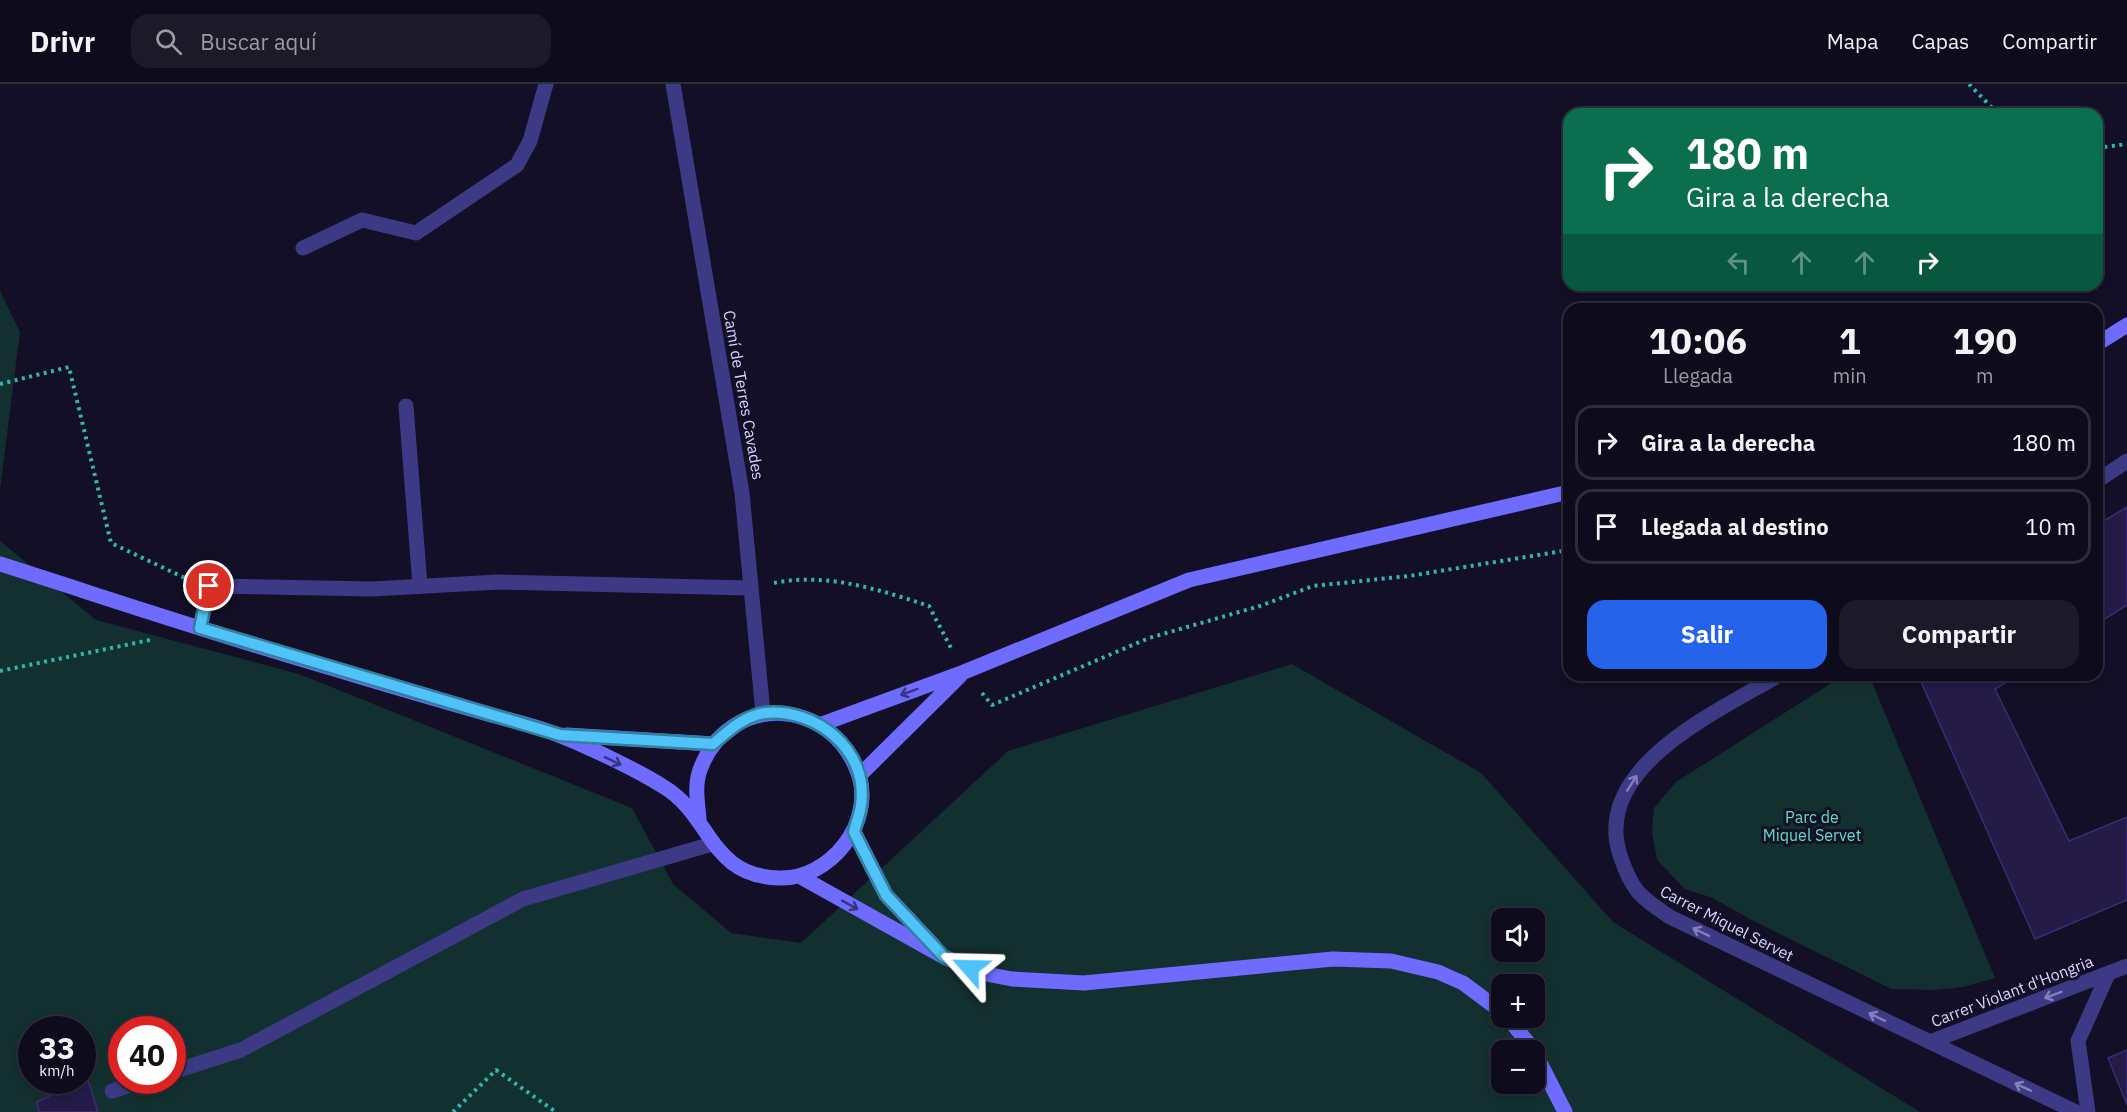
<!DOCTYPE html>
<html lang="es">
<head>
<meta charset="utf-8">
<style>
  body { margin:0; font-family:"IBM Plex Sans",sans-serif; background:#1c1929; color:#f1f3f6; height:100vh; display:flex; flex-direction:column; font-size:22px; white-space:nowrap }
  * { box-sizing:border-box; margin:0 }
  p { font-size:20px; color:#9b9ba3 }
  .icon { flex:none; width:33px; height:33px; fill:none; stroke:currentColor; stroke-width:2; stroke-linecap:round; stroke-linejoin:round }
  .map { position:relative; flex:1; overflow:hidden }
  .panel { position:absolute; left:1563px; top:219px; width:540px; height:378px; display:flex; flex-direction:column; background:#0e0b1c; border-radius:18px; box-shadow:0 3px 9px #0003,0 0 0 2px #2e2b3b }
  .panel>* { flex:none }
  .hud { position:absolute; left:1563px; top:24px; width:540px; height:183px; border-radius:18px; box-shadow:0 3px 9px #0003,0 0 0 2px #2e2b3b; background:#0b6e4f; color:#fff; overflow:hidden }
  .tools { position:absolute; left:1491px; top:824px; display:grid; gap:12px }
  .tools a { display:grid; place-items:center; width:54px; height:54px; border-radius:12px; background:#0e0b1c; box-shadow:0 3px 9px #0003,0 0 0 2px #2e2b3b; font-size:30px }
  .speed { position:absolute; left:18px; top:932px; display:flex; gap:12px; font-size:30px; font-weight:700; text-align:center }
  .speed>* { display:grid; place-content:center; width:78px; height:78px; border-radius:50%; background:#0e0b1c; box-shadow:0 3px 9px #0003,0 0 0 2px #2e2b3b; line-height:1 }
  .speed small { font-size:15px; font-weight:400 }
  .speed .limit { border:9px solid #d22; background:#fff; color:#111 }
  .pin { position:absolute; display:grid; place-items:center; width:51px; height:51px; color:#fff; margin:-26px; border:3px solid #fff; border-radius:50%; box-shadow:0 2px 6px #0007 }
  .me { position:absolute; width:66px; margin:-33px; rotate:295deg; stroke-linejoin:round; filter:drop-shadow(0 0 4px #0008) }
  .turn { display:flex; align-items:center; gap:21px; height:126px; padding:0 24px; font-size:27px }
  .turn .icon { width:78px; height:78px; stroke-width:2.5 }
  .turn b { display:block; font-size:42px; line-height:51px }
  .lanes { display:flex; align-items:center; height:57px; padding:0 24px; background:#0003; justify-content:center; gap:30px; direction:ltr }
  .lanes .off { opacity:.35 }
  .eta { display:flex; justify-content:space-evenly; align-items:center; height:102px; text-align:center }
  .eta b { font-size:36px; font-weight:800; line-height:42px }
  .primary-button { display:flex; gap:12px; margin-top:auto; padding:12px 24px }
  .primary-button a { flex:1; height:69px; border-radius:18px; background:#2563eb; color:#fff; font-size:24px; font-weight:800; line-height:69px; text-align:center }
  .primary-button a+a { background:#1c1929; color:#f1f3f6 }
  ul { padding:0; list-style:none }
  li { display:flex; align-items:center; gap:18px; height:75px; margin:0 12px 9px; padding:0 12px; border:3px solid #2e2b3b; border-radius:18px }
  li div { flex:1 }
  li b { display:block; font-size:22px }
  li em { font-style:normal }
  header { display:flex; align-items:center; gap:36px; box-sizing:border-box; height:84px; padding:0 30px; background:#0e0b1c; border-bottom:2px solid #2e2b3b }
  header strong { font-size:28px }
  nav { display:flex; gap:33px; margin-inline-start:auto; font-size:21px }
  .search { width:420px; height:54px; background:#1c1929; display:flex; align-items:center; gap:15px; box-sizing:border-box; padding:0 21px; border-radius:18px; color:#9b9ba3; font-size:22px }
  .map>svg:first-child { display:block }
</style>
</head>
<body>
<header>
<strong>Drivr</strong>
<div class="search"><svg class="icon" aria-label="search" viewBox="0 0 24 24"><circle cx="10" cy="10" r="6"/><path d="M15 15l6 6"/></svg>Buscar aquí</div>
<nav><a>Mapa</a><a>Capas</a><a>Compartir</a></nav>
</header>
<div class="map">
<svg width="2127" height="1028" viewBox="0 0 2127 1028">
  <rect width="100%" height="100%" fill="#130f26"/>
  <g fill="#12302f" fill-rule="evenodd">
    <path d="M0,207L20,248L0,405Z"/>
    <path d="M0,457L96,536L299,590L632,724L673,800L731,849L801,859L1008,667L1292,580L1481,689L1613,838L1920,1028H0ZM1502,834H1534V867H1502ZM1502,900H1534V933H1502ZM32,945H82V996H32ZM122,945H172V996H122ZM1502,966H1534V999H1502Z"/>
    <path d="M1844,591H1869L1995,894L1963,903L1935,906L1891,905L1750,835L1713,814L1685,805L1657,776L1652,748L1654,724L1676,698Z"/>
  </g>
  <g fill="#241b47" stroke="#3b2d73" stroke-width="1.5">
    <path d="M2127,423V521L2097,540V441Z"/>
    <path d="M1918,591H2017L1995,605L2069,757L2127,733V816L2035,855Z"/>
    <path d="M2127,966V1021L2108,974Z"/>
    <path d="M87,993L98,1028H39L37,1018Z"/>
  </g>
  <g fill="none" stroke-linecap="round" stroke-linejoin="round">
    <g stroke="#2fb8b0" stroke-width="4" stroke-dasharray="3 4.5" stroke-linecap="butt">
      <path d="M1969,0L1998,30"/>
      <path d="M2097,64L2127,60"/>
      <path d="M0,300L69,283L111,459L185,494"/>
      <path d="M774,499C825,488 881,506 929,522L952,566"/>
      <path d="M0,587L150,556"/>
      <path d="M982,609L992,621L1149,554L1260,522L1313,502L1409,492L1569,466"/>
      <path d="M453,1028L496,986L556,1028"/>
    </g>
    <g stroke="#3d3a85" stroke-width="15">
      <path d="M303,164L362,136L416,149L517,81L530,57L546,0"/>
      <path d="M406,322L420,502"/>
      <path d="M200,544L209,502L372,505L498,498L749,504"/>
      <path d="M172,988L241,966L523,815L712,760"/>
      <path d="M112,1007L146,996"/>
    </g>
    <g stroke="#3d3a85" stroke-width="15">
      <path d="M673,0L742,409L763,629"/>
      <path d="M2097,397L2127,377"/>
      <path d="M1779,591C1719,627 1591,683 1620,771C1632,807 1639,812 1670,833L2076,1028"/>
      <path d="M1930,958L2127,882"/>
      <path d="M2088,1028L2078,957L2108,890"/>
    </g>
    <g stroke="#6f6bff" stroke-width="15">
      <path d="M2097,260L2127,241"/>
      <path d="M0,480C113,516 226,554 341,587C390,602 439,616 488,630C512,637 538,642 561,652C591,664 637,686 664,703C712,732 709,792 779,794C830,796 876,738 858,689C831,612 728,608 700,686C694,702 698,720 699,736"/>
      <path d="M822,640L964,588L1189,496L1569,408"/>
      <path d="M567,651L713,660"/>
      <path d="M860,691L960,592"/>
      <path d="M854,748L886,811L934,862"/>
      <path d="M799,792L944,873L986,890L1012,895L1084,899L1333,875L1391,877L1438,888L1463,899L1502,928"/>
      <path d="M1507,933L1534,966"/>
      <path d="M1534,967L1565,1028"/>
    </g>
  </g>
  <defs><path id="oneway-shaft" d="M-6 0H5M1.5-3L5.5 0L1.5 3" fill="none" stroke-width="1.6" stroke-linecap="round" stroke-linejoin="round" transform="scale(1.5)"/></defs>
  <g stroke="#38347d">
    <use href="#oneway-shaft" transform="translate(909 608) rotate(160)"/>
    <use href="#oneway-shaft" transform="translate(613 677) rotate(26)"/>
    <use href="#oneway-shaft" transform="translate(850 821) rotate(29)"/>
  </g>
  <g stroke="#837fbc">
    <use href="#oneway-shaft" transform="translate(1632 699) rotate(-58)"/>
    <use href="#oneway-shaft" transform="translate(1701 848) rotate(-154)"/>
    <use href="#oneway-shaft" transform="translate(2053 911) rotate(159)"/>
    <use href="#oneway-shaft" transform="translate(1877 933) rotate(-154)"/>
    <use href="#oneway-shaft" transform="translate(2023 1003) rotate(-155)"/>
  </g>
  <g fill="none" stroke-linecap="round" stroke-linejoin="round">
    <defs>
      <path id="route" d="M209,502L200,544L560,651L713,660C728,647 744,632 765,629C816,624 869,666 861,721C860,730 856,739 854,748L886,811L944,873L970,884"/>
    </defs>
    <use href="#route" stroke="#337fa1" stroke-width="15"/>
    <use href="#route" stroke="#4fc3f7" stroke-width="10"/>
  </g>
  <g text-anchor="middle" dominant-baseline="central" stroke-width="6" stroke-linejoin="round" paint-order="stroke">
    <g font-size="16" fill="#d9d4ff" stroke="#130f26">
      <text transform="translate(744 311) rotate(80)">Camí de Terres Cavades</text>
      <text transform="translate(1727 839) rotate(27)">Carrer Miquel Servet</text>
      <text transform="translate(2012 907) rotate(-21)">Carrer Violant d'Hongria</text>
    </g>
    <g font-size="16" fill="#5fe0c0" stroke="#130f26">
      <text x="1812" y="733">Parc de<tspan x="1812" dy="18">Miquel Servet</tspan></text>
    </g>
  </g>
</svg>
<div class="tools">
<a><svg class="icon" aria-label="sound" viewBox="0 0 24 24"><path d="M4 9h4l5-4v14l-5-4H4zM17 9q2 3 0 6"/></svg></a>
<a>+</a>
<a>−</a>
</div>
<div class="speed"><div>33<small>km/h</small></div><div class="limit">40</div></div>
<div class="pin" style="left:209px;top:502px;background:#d93025"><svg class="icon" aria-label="arrive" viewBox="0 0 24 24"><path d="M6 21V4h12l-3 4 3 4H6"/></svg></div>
<svg class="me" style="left:970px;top:884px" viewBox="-20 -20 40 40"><path d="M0-17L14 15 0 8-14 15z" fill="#4fc3f7" stroke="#fff" stroke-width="4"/></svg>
<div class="hud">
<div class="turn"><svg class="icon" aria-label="right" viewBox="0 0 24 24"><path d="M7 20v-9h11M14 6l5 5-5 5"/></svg><div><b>180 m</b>Gira a la derecha</div></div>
<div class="lanes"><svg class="icon off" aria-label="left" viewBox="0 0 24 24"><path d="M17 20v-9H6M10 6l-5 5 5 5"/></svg><svg class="icon off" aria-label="ahead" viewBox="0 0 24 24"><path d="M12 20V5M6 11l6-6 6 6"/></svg><svg class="icon off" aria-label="ahead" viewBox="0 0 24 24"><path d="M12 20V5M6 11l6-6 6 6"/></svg><svg class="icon" aria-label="right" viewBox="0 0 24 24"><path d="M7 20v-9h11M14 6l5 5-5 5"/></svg></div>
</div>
<section class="panel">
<div class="eta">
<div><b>10:06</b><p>Llegada</p></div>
<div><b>1</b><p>min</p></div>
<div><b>190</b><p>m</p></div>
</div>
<ul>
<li><svg class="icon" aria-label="right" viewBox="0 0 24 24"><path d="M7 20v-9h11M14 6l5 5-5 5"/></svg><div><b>Gira a la derecha</b></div><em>180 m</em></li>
<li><svg class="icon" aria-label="arrive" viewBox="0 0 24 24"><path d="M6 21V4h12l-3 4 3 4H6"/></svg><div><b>Llegada al destino</b></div><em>10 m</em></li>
</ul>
<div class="primary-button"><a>Salir</a><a>Compartir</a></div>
</section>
</div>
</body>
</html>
